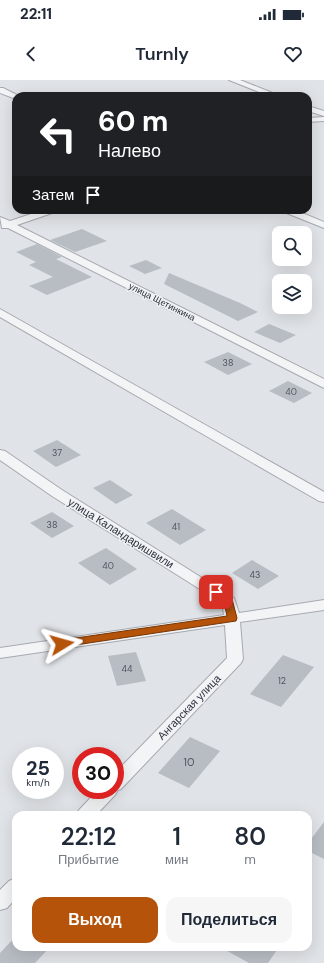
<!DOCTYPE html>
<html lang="ru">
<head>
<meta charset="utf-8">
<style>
  body { margin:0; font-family:"DM Sans",sans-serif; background:#f6f6f7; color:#1f2937; height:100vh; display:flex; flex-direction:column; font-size:15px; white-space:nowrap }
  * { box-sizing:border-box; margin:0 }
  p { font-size:13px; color:#747a83 }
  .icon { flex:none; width:22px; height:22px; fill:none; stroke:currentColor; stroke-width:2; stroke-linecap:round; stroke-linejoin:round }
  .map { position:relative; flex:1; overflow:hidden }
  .sheet { position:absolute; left:12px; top:731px; width:300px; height:140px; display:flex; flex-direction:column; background:#fff; border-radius:12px; box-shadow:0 4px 16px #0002 }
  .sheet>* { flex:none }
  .guide { position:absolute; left:12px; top:12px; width:300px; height:122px; border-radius:12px; box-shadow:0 4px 16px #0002; background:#202124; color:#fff; overflow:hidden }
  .fabs { position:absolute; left:272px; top:146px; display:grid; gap:8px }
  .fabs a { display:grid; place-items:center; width:40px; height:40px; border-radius:8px; background:#fff; box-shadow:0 4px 16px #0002; font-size:20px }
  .speed { position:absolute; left:12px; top:667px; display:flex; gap:8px; font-size:20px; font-weight:700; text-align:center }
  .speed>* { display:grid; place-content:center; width:52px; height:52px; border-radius:50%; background:#fff; box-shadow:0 4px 16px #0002; line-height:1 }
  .speed small { font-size:10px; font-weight:400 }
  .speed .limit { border:6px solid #d22; background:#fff; color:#111 }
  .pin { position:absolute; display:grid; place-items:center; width:34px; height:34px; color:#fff; margin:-17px; border-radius:8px; box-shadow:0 2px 6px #0006 }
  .me { position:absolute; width:44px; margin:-22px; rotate:82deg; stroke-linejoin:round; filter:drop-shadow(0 0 3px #0008) }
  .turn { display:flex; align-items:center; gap:14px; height:84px; padding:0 20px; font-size:18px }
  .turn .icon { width:52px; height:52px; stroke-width:2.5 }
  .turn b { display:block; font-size:28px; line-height:34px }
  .then { display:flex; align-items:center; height:38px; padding:0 20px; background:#0003; gap:8px; font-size:15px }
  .eta { display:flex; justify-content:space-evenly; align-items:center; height:68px; text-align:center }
  .eta b { font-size:24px; font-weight:600; line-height:28px }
  .cta { display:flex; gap:8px; margin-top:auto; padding:8px 20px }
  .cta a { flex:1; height:46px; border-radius:12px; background:#b45309; color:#fff; font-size:16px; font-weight:600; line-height:46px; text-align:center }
  .cta a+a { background:#f6f6f7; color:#1f2937 }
  .status { display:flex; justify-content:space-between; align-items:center; height:28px; padding:0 20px; background:#fff; direction:ltr }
  .status svg { height:11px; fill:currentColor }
  header { display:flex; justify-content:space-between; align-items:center; height:52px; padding:0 20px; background:#fff; font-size:18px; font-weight:600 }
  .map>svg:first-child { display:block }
</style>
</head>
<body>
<div class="status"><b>22:11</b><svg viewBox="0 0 49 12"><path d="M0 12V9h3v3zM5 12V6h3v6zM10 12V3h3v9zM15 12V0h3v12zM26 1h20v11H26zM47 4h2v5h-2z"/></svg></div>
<header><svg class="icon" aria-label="back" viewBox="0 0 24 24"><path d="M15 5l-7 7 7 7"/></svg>Turnly<svg class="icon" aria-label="heart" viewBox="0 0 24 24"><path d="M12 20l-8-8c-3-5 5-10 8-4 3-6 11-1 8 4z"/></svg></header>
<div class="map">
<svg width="324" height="883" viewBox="0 0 324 883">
  <rect width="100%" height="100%" fill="#e0e3e7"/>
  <g fill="#b8bdc4">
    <path d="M82,149L107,161L75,172L50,160Z"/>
    <path d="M37,164L62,177L56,179L92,197L47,215L29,206L53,197L29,185L36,182L16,172Z"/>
    <path d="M146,180L162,188L145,194L129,186Z"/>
    <path d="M169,193L240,223L258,232L238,241L164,204Z"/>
    <path d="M269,244L296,255L280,263L254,252Z"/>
    <path d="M228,272L252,284L228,295L204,282Z"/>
    <path d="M288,301L312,313L294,323L269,311Z"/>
    <path d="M57,360L81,375L56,387L33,371Z"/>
    <path d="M110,400L133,415L116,424L93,408Z"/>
    <path d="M172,429L206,450L180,465L146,443Z"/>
    <path d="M52,432L74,446L52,458L30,443Z"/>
    <path d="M106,468L137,489L110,505L78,483Z"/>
    <path d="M252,480L279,496L258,509L232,493Z"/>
    <path d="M136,572L146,601L117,606L108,576Z"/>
    <path d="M283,575L314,587L281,627L250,614Z"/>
    <path d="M190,657L220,671L189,708L158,693Z"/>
    <path d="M324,742V779L308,771V763Z"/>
    <path d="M16,856V867H50L35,883H0V873Z"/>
    <path d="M220,867H279L268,883H249Z"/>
  </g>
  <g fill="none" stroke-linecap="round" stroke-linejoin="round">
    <defs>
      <g id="street">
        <path d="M229,0H240L280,16H269Z"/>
        <path d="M0,8H3L19,16H16V19L0,13Z"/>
        <path d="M308,26L324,31V36L308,31Z"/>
        <path d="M324,37V41L308,42V38Z"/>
        <path d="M43,130H57L55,132L17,145L324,299V308L8,148H2L0,137L10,141Z"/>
        <path d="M282,130H295L324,142V148L284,132Z"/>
        <path d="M0,229L324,412V422L319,421L0,237Z"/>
        <path d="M0,370L5,371L62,410L234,518L239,533L324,520V530L240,542L243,579L241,583L121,709L118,710L115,715L96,735H76L79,730L98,710H115V693L227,578L225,545L0,578V568L224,535L222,523L52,416L0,380Z"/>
        <path d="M16,798V818L7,828L0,830V810L9,801Z"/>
      </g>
    </defs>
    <use href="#street" stroke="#a6aab1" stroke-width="2"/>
    <use href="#street" fill="#f3f4f6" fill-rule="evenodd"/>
  </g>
  <path fill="#b45309" stroke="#753606" d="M216,509L232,519L237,538L236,541L62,567L57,564L62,560L227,536L224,522L211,512Z"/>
  <g text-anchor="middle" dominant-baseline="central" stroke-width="3" stroke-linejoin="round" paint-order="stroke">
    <g font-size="9" fill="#2b323d" stroke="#f0f2f5">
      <text transform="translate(162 222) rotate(27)">улица Щетинкина</text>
    </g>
    <g font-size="9" fill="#4e555f">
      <text x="228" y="283">38</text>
      <text x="291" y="312">40</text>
      <text x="57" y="373">37</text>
      <text x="52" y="445">38</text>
      <text x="176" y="447">41</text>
      <text x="108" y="486">40</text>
      <text x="255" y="495">43</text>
      <text x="127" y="589">44</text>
      <text x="282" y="601">12</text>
    </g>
    <g font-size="11" fill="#2b323d" stroke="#f0f2f5">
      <text transform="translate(121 453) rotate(32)">улица Каландаришвили</text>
      <text transform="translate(189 627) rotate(-46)">Ангарская улица</text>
    </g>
    <g font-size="11" fill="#4e555f">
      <text x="189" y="682">10</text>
    </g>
  </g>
</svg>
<div class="fabs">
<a><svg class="icon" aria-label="search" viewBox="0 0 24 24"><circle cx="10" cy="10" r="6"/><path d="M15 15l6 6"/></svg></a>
<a><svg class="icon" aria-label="layers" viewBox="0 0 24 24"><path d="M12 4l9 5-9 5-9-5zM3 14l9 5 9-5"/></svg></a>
</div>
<div class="speed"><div>25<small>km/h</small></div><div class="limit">30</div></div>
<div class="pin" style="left:216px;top:512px;background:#d93025"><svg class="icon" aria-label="arrive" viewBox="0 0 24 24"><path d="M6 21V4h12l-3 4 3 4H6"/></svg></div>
<svg class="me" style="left:62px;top:564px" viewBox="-20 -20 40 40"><path d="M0-17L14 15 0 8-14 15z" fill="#b45309" stroke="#fff" stroke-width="4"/></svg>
<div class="guide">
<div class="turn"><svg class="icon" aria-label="left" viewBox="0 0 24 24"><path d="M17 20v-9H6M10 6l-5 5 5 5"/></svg><div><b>60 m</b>Налево</div></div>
<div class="then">Затем<svg class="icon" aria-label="arrive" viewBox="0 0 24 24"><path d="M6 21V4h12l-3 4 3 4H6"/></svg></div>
</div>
<section class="sheet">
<div class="eta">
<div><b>22:12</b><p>Прибытие</p></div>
<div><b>1</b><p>мин</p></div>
<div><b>80</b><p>m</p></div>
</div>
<div class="cta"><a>Выход</a><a>Поделиться</a></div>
</section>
</div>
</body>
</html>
